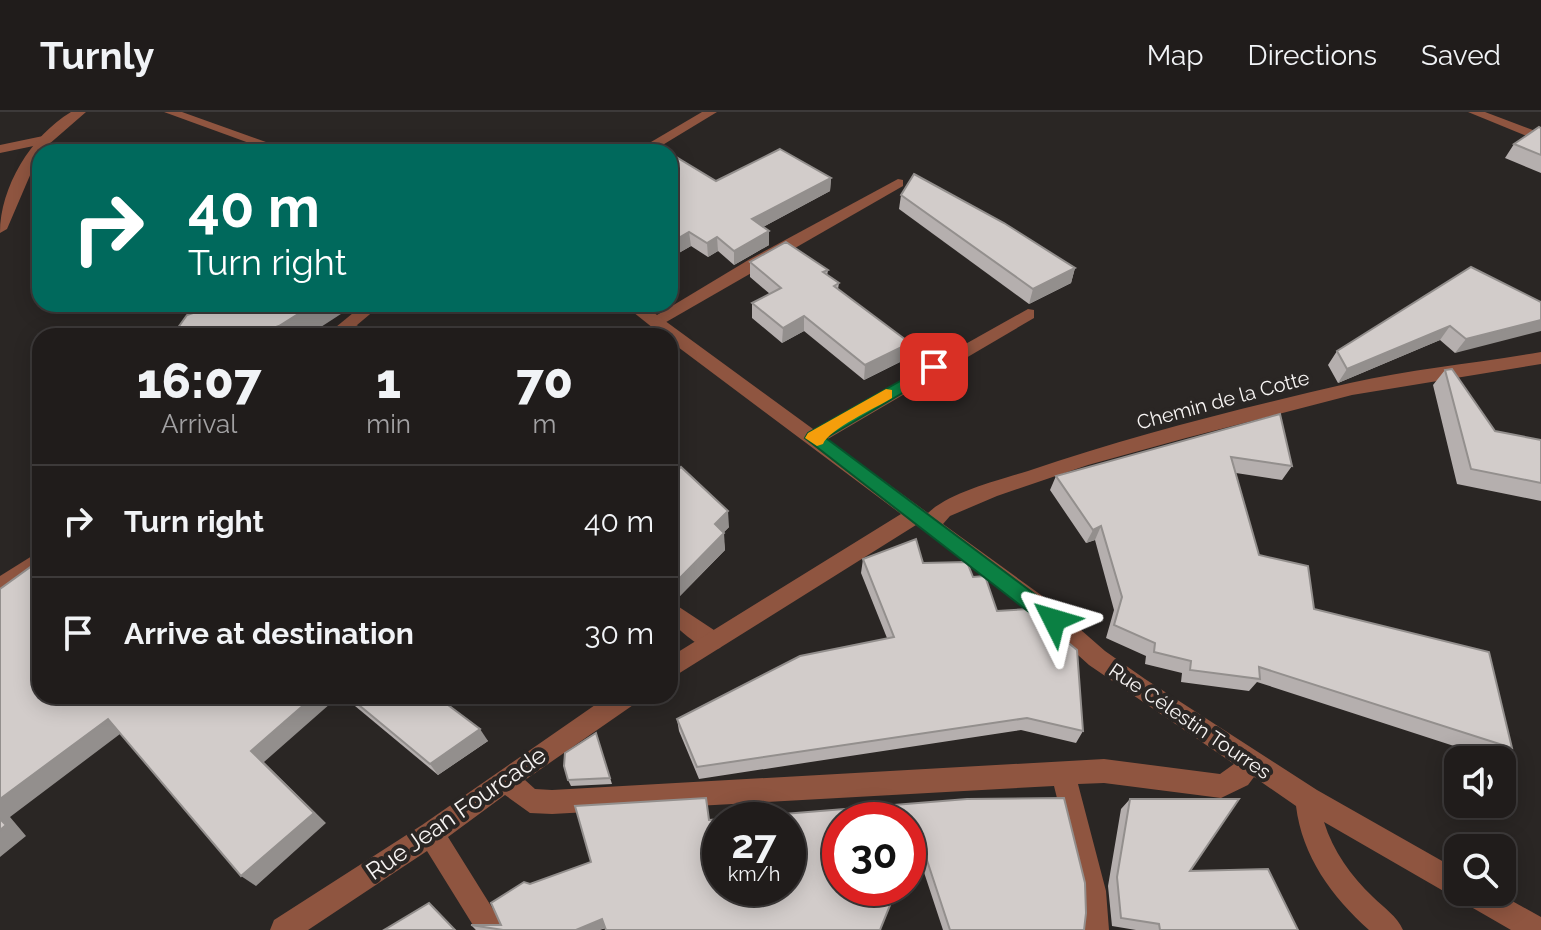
<!DOCTYPE html>
<html lang="en">
<head>
<meta charset="utf-8">
<style>
  body { margin:0; font-family:Raleway,sans-serif; background:#2d2928; color:#f1f3f6; height:100vh; display:flex; flex-direction:column; font-size:30px; white-space:nowrap }
  * { box-sizing:border-box; margin:0 }
  p { font-size:26px; color:#a2a1a3 }
  .icon { flex:none; width:44px; height:44px; fill:none; stroke:currentColor; stroke-width:2; stroke-linecap:round; stroke-linejoin:round }
  .map { position:relative; flex:1; overflow:hidden }
  .details { position:absolute; left:32px; top:216px; width:646px; height:376px; display:flex; flex-direction:column; background:#201c1b; border-radius:24px; box-shadow:0 4px 20px #0003,0 0 0 2px #3d3a3a }
  .details>* { flex:none }
  .hud { position:absolute; left:32px; top:32px; width:646px; height:168px; border-radius:24px; box-shadow:0 4px 20px #0003,0 0 0 2px #3d3a3a; background:#00695c; color:#fff; overflow:hidden }
  .controls { position:absolute; left:1444px; top:634px; display:grid; gap:16px }
  .controls a { display:grid; place-items:center; width:72px; height:72px; border-radius:16px; background:#201c1b; box-shadow:0 4px 20px #0003,0 0 0 2px #3d3a3a; font-size:40px }
  .speed { position:absolute; left:702px; top:690px; display:flex; gap:16px; font-size:40px; font-weight:700; text-align:center }
  .speed>* { display:grid; place-content:center; width:104px; height:104px; border-radius:50%; background:#201c1b; box-shadow:0 4px 20px #0003,0 0 0 2px #3d3a3a; line-height:1 }
  .speed small { font-size:20px; font-weight:400 }
  .speed .limit { border:12px solid #d22; background:#fff; color:#111 }
  .pin { position:absolute; display:grid; place-items:center; width:68px; height:68px; color:#fff; margin:-34px; border-radius:16px; box-shadow:0 4px 12px #0006 }
  .me { position:absolute; width:88px; margin:-44px; rotate:310deg; stroke-linejoin:round; filter:drop-shadow(0 0 6px #0008) }
  .turn { display:flex; align-items:center; gap:28px; height:168px; padding:0 24px; font-size:36px }
  .turn .icon { width:104px; height:104px; stroke-width:2.5 }
  .turn b { display:block; font-size:56px; line-height:68px }
  .eta { display:flex; justify-content:space-evenly; align-items:center; height:136px; text-align:center }
  .eta b { font-size:48px; font-weight:800; line-height:56px }
  ul { padding:0; list-style:none }
  li { display:flex; align-items:center; gap:24px; height:112px; padding:0 24px; border-top:2px solid #3d3a3a }
  li div { flex:1 }
  li b { display:block; font-size:30px }
  li em { font-style:normal }
  header { display:flex; align-items:center; gap:48px; box-sizing:border-box; height:112px; padding:0 40px; background:#201c1b; border-bottom:2px solid #3d3a3a }
  header strong { font-size:38px }
  nav { display:flex; gap:44px; margin-inline-start:auto; font-size:28px }
  .map>svg:first-child { display:block }
</style>
</head>
<body>
<header>
<strong>Turnly</strong>
<nav><a>Map</a><a>Directions</a><a>Saved</a></nav>
</header>
<div class="map">
<svg width="1541" height="818" viewBox="0 0 1541 818">
  <rect width="100%" height="100%" fill="#2a2624"/>
  <g fill="none" stroke-linecap="round" stroke-linejoin="round">
    <g fill="#8f5540" fill-rule="evenodd">
      <path d="M1468,0H1485L1541,21V30Z"/>
      <path d="M898,67L903,68V74L661,213L655,214L647,209L750,147Z"/>
      <path d="M1028,197L1034,198V206L821,331H807L805,326L807,321Z"/>
      <path d="M346,209L373,220L375,224C361,224 347,226 338,214Z"/>
      <path d="M670,489L720,522L723,529L720,536C702,542 684,520 670,510Z"/>
    </g>
    <g fill="#8f5540" fill-rule="evenodd">
      <path d="M164,0H182L294,40H274Z"/>
      <path d="M702,0H717L651,40H634Z"/>
      <path d="M43,24L50,28L48,31L0,41V33Z"/>
      <path d="M364,192H382L344,224H325Z"/>
      <path d="M623,192H642L928,401C950,380 999,368 1028,359C1133,323 1242,296 1350,271C1412,257 1478,251 1541,240V252L1352,283L1186,326L1088,353L997,384L950,404L943,412L1041,483L1105,539L1145,567L1317,678L1458,758V780H1496L1541,805V818H1511L1324,710C1333,739 1351,764 1373,785C1384,796 1397,804 1403,818H1369C1332,785 1302,744 1296,694L1254,665L1248,673L1221,686L1104,671L1078,672L1106,779L1109,818H1081L1080,779L1054,674L552,702L530,701L505,683L448,725L506,818H476L427,739L308,818H270L274,808L422,713L608,584H640L636,591L525,668L535,677L552,678L1104,647L1220,662L1234,652L1089,553L1025,495L916,413L670,567V545L901,402L670,229V224H663Z"/>
      <path d="M40,439V458L0,485V464Z"/>
    </g>
    <path fill="#8f5540" fill-rule="evenodd" d="M71,0H86L40,40L7,117L0,121C0,75 31,24 71,0Z"/>
  </g>
  <g fill="#b5afae">
    <path d="M1541,16V61L1505,46L1514,32Z"/>
    <path d="M670,49L716,69L831,66L830,79L763,115L769,133L734,153L718,139L708,145L691,134L670,146Z"/>
    <path d="M901,83L1075,156L1071,171L1029,192L899,97Z"/>
    <path d="M750,150L828,158L827,164L839,171L838,177L910,231L908,246L864,268L804,219L782,231L752,206V191L770,182L750,165Z"/>
    <path d="M1541,190L1455,241L1440,228L1338,271L1328,253L1337,239Z"/>
    <path d="M1445,258L1495,319L1541,328V389L1457,372L1433,273Z"/>
    <path d="M1280,302L1292,354L1282,368L1236,361L1259,443L1314,497L1512,636L1494,647L1257,570L1249,579L1181,570L1182,561L1145,552L1146,544L1106,526L1114,498L1095,428L1086,431L1050,378L1056,364Z"/>
    <path d="M670,355L729,415L723,421L725,438L675,489L670,488Z"/>
    <path d="M863,447L923,451L973,465L1083,619L1076,631L1021,618L699,667L679,619L677,607L887,526L861,461Z"/>
    <path d="M343,584H436L488,629L438,663Z"/>
    <path d="M596,621L612,672L571,674L568,668Z"/>
    <path d="M967,687L1084,818H943L915,733L599,818H476L471,813H501L530,772L709,708Z"/>
    <path d="M1130,687L1190,759L1298,818H1136L1112,814L1108,774L1121,697Z"/>
  </g>
  <g fill="#938f8d">
    <path d="M831,66L830,79L752,121V107Z"/>
    <path d="M769,119V133L734,153V139Z"/>
    <path d="M689,120L691,134L670,146V131Z"/>
    <path d="M717,125L718,139L708,145L707,131Z"/>
    <path d="M1075,156L1071,171L1029,192L1033,177Z"/>
    <path d="M314,192H349L344,200L307,224H249Z"/>
    <path d="M804,204V219L782,231L783,216Z"/>
    <path d="M1541,208V219L1455,241L1466,227Z"/>
    <path d="M1450,214L1440,228L1338,271L1347,257Z"/>
    <path d="M910,231L908,246L864,268L865,253Z"/>
    <path d="M728,399L729,415L716,428L715,412Z"/>
    <path d="M1101,414L1095,428L1086,431L1093,418Z"/>
    <path d="M724,421L725,438L675,489L673,473Z"/>
    <path d="M314,584H339L264,650L326,711L256,774L241,764L251,639Z"/>
    <path d="M108,607L124,619L10,705L26,724L0,745V687Z"/>
    <path d="M480,617L488,629L438,663L430,652Z"/>
    <path d="M602,807L607,815L599,818H576Z"/>
  </g>
  <g fill="#d2ccca" stroke="#938f8d" stroke-width="2" fill-rule="evenodd">
    <path d="M1539,15L1541,16V43L1514,32Z"/>
    <path d="M780,37L831,66L752,107L769,119L734,139L717,125L707,131L689,120L670,131V49L676,45L716,69Z"/>
    <path d="M914,62L1004,111L1075,156L1033,177L901,83Z"/>
    <path d="M786,130L828,158L823,160L839,171L834,174L910,231L865,253L804,204L783,216L752,191L781,176L750,150Z"/>
    <path d="M1471,155L1541,190V208L1466,227L1450,214L1347,257L1337,239Z"/>
    <path d="M220,192H314L279,214L249,224H172L187,203Z"/>
    <path d="M1452,257L1495,319L1541,328V371L1471,357L1445,258Z"/>
    <path d="M1280,302L1292,354L1231,345L1259,443L1308,454L1314,497L1489,540L1512,636L1259,555L1260,567L1190,558L1191,549L1154,540L1155,531L1114,513L1122,485L1101,414L1093,418L1056,364Z"/>
    <path d="M670,355L676,360L681,355L728,399L715,412L724,421L673,473H670Z"/>
    <path d="M916,427L923,451L967,450L973,465L985,464L997,499L1028,497L1077,538L1083,619L1027,606L697,655L677,607L800,544L894,525L863,447Z"/>
    <path d="M40,448V584H314L251,639L314,701L241,764L108,607L0,687V477Z"/>
    <path d="M348,584H436L480,617L430,652Z"/>
    <path d="M596,621L610,666L568,668L564,654L565,641Z"/>
    <path d="M706,686L709,708L967,687L1064,686L1085,771L1086,801L1084,818H950L919,724L908,750V708H840V776H897L880,818H606L602,807L576,818H503L471,813H501L491,791L524,770L530,772L591,750L575,694ZM720,708H788V776H720Z"/>
    <path d="M1130,687H1239L1190,759L1268,757L1298,818H1160L1159,812L1121,806L1117,765Z"/>
    <path d="M0,707L6,713L0,718Z"/>
    <path d="M429,791L455,818H384Z"/>
  </g>
  <path fill="#0b8043" stroke="#07532c" stroke-width="2" d="M934,250L940,252V259L826,326L1061,502L1064,508L1061,514L1054,517L1047,514L805,326L808,321Z"/>
  <path fill="#f59e0b" d="M886,277L892,278V286C876,296 829,317 823,332L817,334L805,326L808,321Z"/>
  <g text-anchor="middle" dominant-baseline="central" stroke-width="8" stroke-linejoin="round" paint-order="stroke">
    <g font-size="20" fill="#f7f4f3" stroke="#2a2624">
      <text transform="translate(1223 288) rotate(-15)">Chemin de la Cotte</text>
      <text transform="translate(1190 609) rotate(34)">Rue Célestin Tourres</text>
    </g>
    <g font-size="24" fill="#f7f4f3" stroke="#2a2624">
      <text transform="translate(456 701) rotate(-35)">Rue Jean Fourcade</text>
    </g>
  </g>
</svg>
<div class="controls">
<a><svg class="icon" aria-label="sound" viewBox="0 0 24 24"><path d="M4 9h4l5-4v14l-5-4H4zM17 9q2 3 0 6"/></svg></a>
<a><svg class="icon" aria-label="search" viewBox="0 0 24 24"><circle cx="10" cy="10" r="6"/><path d="M15 15l6 6"/></svg></a>
</div>
<div class="speed"><div>27<small>km/h</small></div><div class="limit">30</div></div>
<div class="pin" style="left:934px;top:255px;background:#d93025"><svg class="icon" aria-label="arrive" viewBox="0 0 24 24"><path d="M6 21V4h12l-3 4 3 4H6"/></svg></div>
<svg class="me" style="left:1054px;top:508px" viewBox="-20 -20 40 40"><path d="M0-17L14 15 0 8-14 15z" fill="#0b8043" stroke="#fff" stroke-width="4"/></svg>
<div class="hud">
<div class="turn"><svg class="icon" aria-label="right" viewBox="0 0 24 24"><path d="M7 20v-9h11M14 6l5 5-5 5"/></svg><div><b>40 m</b>Turn right</div></div>
</div>
<section class="details">
<div class="eta">
<div><b>16:07</b><p>Arrival</p></div>
<div><b>1</b><p>min</p></div>
<div><b>70</b><p>m</p></div>
</div>
<ul>
<li><svg class="icon" aria-label="right" viewBox="0 0 24 24"><path d="M7 20v-9h11M14 6l5 5-5 5"/></svg><div><b>Turn right</b></div><em>40 m</em></li>
<li><svg class="icon" aria-label="arrive" viewBox="0 0 24 24"><path d="M6 21V4h12l-3 4 3 4H6"/></svg><div><b>Arrive at destination</b></div><em>30 m</em></li>
</ul>
</section>
</div>
</body>
</html>
